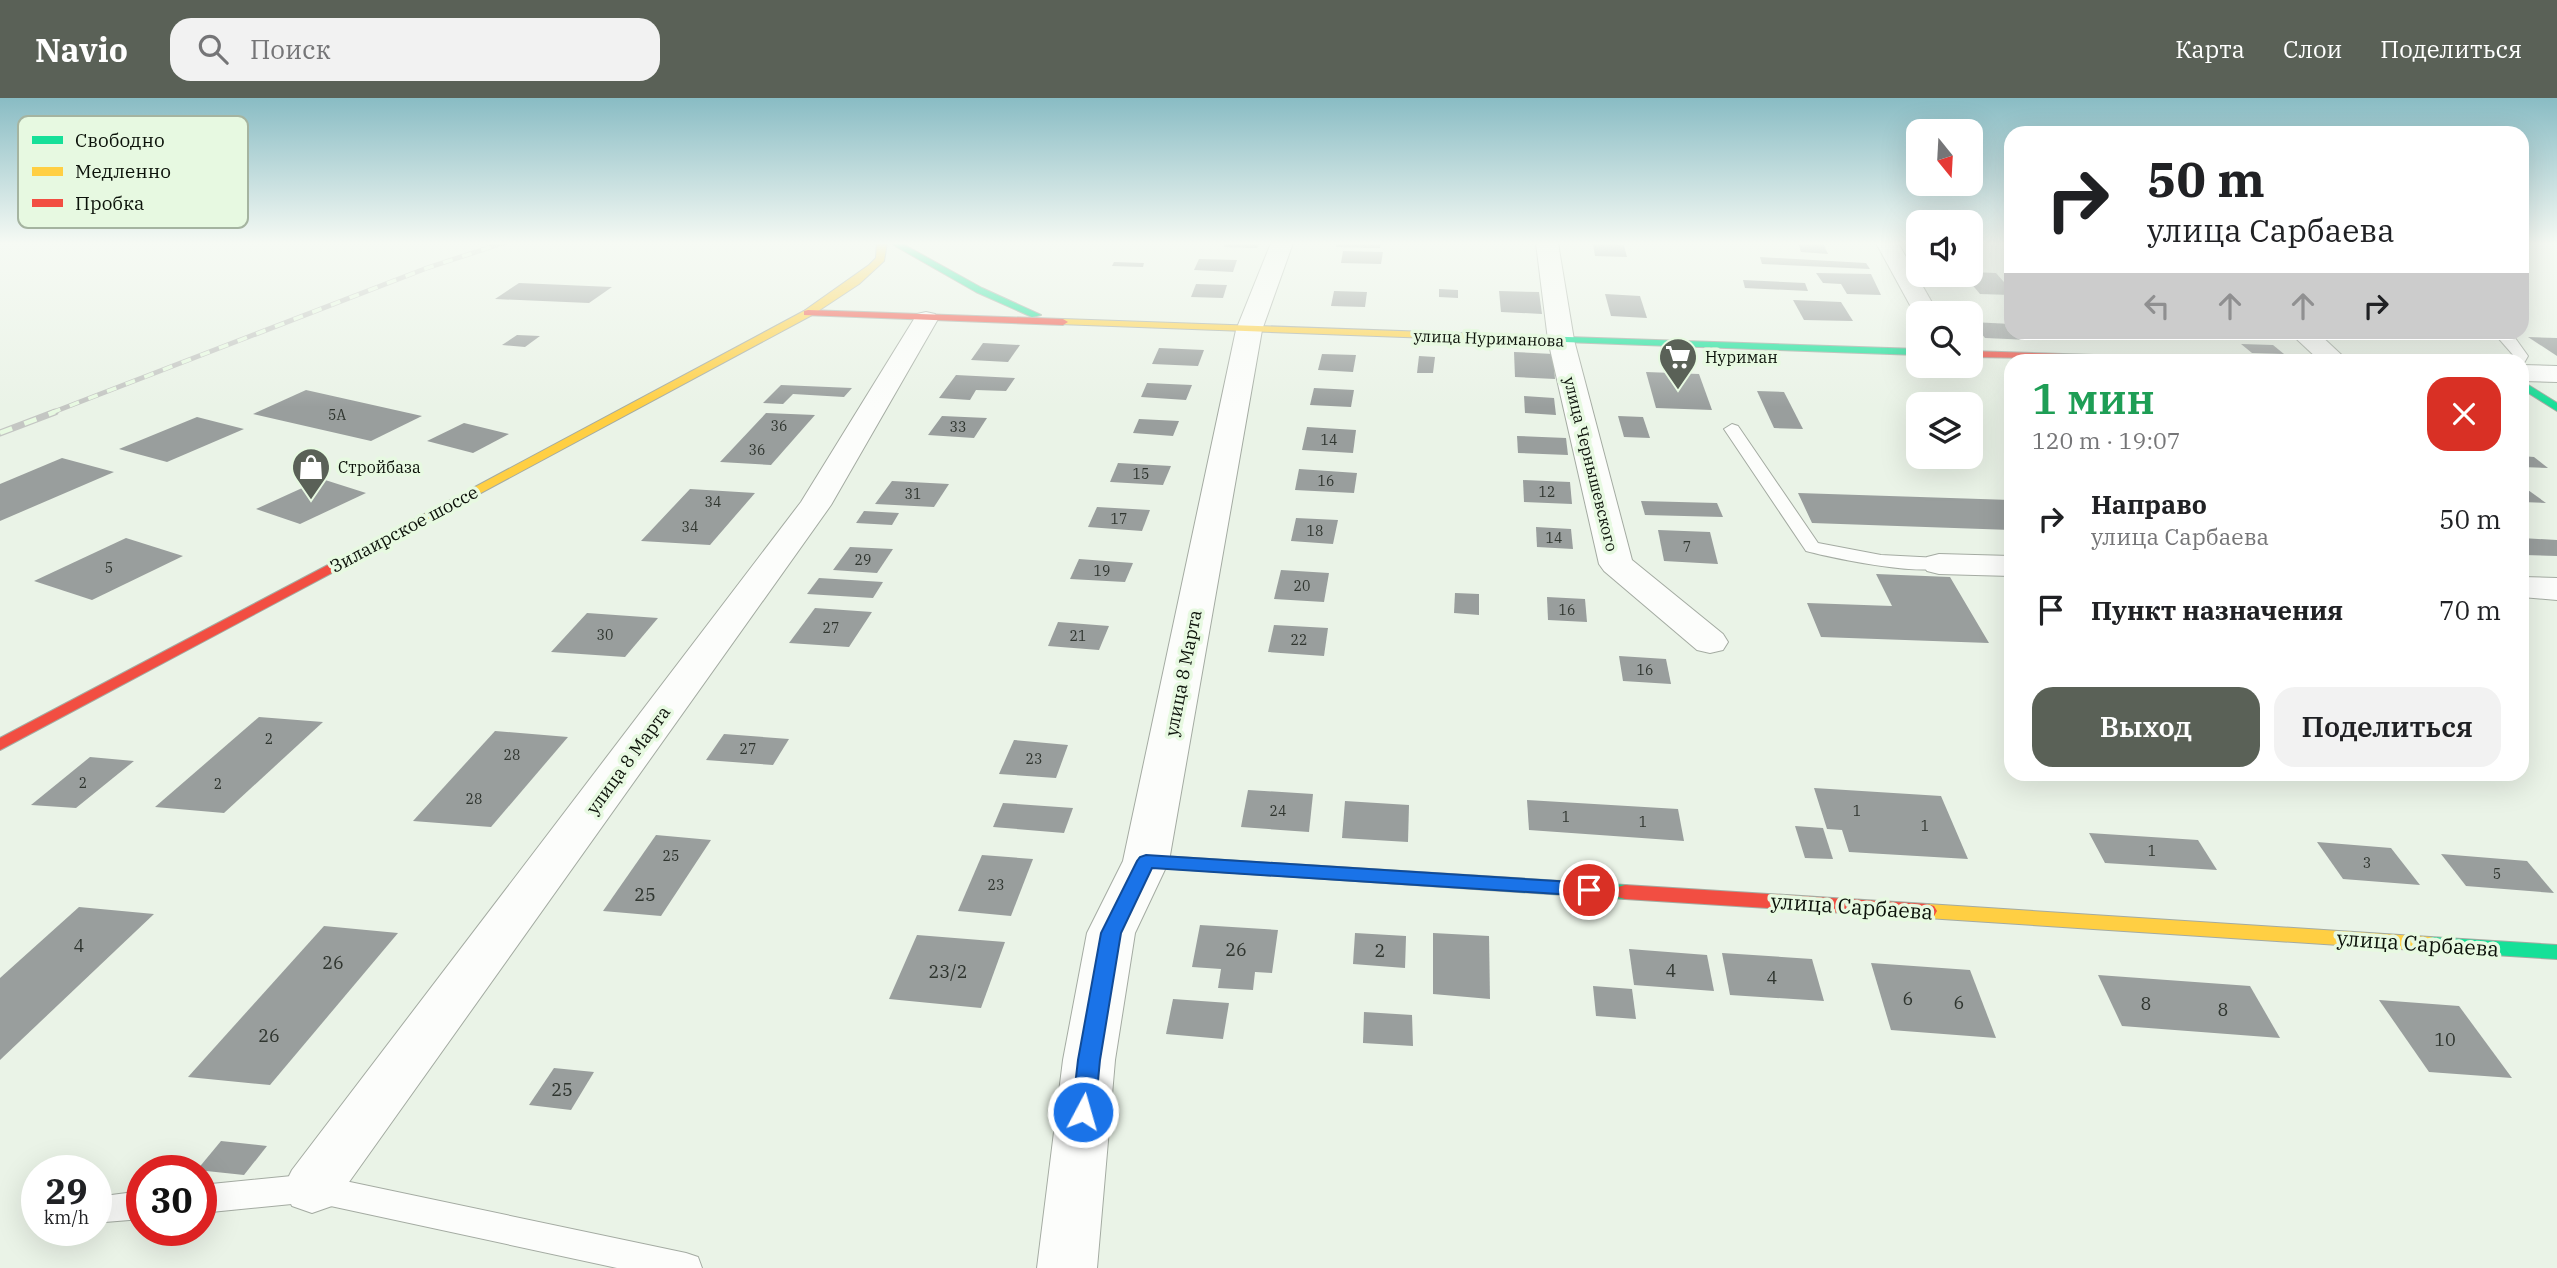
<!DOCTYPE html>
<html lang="ru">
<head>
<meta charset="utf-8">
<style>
  body { margin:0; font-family:"IBM Plex Serif",serif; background:#f2f2f2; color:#202124; height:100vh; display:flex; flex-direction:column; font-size:26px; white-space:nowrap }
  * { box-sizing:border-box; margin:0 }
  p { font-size:23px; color:#757577 }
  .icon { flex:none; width:38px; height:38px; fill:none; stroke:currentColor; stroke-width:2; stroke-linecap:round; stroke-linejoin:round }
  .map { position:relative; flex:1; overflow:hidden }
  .sheet { position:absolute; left:2004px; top:256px; width:525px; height:427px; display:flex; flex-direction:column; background:#fff; border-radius:21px; box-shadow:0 7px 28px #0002 }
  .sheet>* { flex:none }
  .top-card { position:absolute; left:2004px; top:28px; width:525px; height:214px; border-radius:21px; box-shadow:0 7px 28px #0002; background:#fff; color:#202124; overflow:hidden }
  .needle { width:46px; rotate:162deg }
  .buttons { position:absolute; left:1906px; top:21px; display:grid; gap:14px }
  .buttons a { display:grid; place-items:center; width:77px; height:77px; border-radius:14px; background:#fff; box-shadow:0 7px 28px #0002; font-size:35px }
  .speed { position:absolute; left:21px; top:1057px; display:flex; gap:14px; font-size:35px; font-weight:700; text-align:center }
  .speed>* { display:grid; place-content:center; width:91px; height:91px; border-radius:50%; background:#fff; box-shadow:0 7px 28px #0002; line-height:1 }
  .speed small { font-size:18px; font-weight:400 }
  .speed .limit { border:10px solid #d22; background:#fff; color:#111 }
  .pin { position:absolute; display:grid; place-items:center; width:60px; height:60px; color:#fff; margin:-30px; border:4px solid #fff; border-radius:50%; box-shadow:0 2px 7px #0007 }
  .me { position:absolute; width:77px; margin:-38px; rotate:6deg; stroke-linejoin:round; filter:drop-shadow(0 0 5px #0008) }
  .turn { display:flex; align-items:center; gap:24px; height:147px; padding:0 28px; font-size:32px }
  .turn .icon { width:91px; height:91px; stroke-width:2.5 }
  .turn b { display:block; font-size:49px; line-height:60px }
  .lanes { display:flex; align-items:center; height:66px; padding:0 28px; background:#0003; justify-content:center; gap:35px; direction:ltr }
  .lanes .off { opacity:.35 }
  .round { display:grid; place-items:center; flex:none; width:74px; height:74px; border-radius:21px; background:#f2f2f2 }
  .head { display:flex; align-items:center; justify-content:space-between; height:119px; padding:0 28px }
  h1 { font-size:42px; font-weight:600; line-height:52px; color:#1e9e55 }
  .action { display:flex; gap:14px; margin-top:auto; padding:14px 28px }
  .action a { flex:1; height:80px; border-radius:21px; background:#5a6157; color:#fff; font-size:28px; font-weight:600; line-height:80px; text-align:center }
  .action a+a { background:#f2f2f2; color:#202124 }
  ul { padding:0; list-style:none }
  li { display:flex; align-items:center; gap:21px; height:91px; padding:0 28px }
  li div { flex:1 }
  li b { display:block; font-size:26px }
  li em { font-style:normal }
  header { display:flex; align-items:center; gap:42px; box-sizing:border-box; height:98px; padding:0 35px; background:#5a6157; color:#fff }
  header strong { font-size:33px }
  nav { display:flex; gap:38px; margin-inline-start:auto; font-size:24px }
  .search { width:490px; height:63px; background:#f2f2f2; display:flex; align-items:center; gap:18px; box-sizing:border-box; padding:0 24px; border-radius:21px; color:#757577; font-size:26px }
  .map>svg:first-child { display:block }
</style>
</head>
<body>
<header>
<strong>Navio</strong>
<div class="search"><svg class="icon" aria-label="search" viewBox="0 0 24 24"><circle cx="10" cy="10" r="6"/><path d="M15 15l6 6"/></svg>Поиск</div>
<nav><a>Карта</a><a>Слои</a><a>Поделиться</a></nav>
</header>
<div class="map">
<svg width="2557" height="1170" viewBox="0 0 2557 1170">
  <rect width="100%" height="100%" fill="#eaf3e7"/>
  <g fill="#999e9d">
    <path d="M1225,145H1259L1257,150L1224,149Z"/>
    <path d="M1336,145H1381L1380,150L1336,149Z"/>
    <path d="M1798,145H1823L1828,156L1801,154Z"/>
    <path d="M1593,146L1624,147L1627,159L1595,158Z"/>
    <path d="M1343,153L1383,154L1381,166L1341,165Z"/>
    <path d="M1760,159L1866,165L1870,171L1762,166Z"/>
    <path d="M1199,161L1237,162L1233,174L1194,172Z"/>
    <path d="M1114,164L1144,165L1143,169L1112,168Z"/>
    <path d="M1970,174L1996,175L2011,192V197L1980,196L1964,177H1970Z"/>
    <path d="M1816,175L1871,176L1881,197L1847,196L1841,186L1823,185Z"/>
    <path d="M1743,182L1805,185L1808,193L1745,190Z"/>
    <path d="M519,185L612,189L589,205L495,201Z"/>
    <path d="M1196,186L1227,187L1223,200L1191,199Z"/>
    <path d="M1439,191L1458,192V200L1439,199Z"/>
    <path d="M1334,193L1367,194L1365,209L1331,208Z"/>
    <path d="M1499,193L1539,194L1542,216L1501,214Z"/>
    <path d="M1605,196L1640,198L1647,220L1611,218Z"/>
    <path d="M1793,202L1841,204L1853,223L1804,222Z"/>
    <path d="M1972,224L2011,226V234H2024L2030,242L1985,240Z"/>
    <path d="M517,237L540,238L525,249L502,247Z"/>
    <path d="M2528,239L2557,240V258Z"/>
    <path d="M983,245L1020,247L1008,264L971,262Z"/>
    <path d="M2241,246L2273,247L2284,256L2252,255Z"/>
    <path d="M1159,250L1204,252L1198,268L1152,266Z"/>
    <path d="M1514,254L1553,256L1555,281L1515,279Z"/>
    <path d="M1322,256L1356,257L1353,274L1318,272Z"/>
    <path d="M1419,258L1435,259L1433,275H1417Z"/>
    <path d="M1646,274L1699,276L1712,312L1656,310Z"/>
    <path d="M956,277L1015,280L1006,293L976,292L970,302L939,300Z"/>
    <path d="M1147,285L1192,287L1186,302L1141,299Z"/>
    <path d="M781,287L852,290L844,299L793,296L783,306L763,305Z"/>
    <path d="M1314,290L1354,292L1351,309L1310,307Z"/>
    <path d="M306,292L422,318L371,343L253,316Z"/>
    <path d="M1757,293L1784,294L1803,331L1774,330Z"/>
    <path d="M1524,298L1554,300L1556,317L1525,315Z"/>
    <path d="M766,315L815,317L771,367L720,364Z"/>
    <path d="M942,318L987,320L974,340L928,337Z"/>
    <path d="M1618,318L1643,319L1650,340L1624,339Z"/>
    <path d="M197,319L244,331L167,364L119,351Z"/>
    <path d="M1139,321L1179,323L1173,338L1133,335Z"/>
    <path d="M464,325L509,336L473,355L427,343Z"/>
    <path d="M1307,329L1356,332L1353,355L1302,352Z"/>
    <path d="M1517,338L1566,340L1568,357L1518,355Z"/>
    <path d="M2522,358L2534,359L2548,370L2522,369Z"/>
    <path d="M62,360L114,374L0,423V386Z"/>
    <path d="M1118,365L1171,368L1163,387L1110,384Z"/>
    <path d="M1299,371L1357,375L1354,395L1295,392Z"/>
    <path d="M322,381L366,395L300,426L256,411Z"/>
    <path d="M1523,382L1570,384L1572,406L1524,404Z"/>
    <path d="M892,383L949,386L934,409L875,406Z"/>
    <path d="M690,391L755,395L710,447L641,443Z"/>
    <path d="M2522,391L2528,392L2546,405L2522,404Z"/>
    <path d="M1798,395L2011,402V415H2007L2011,420V432L1812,425Z"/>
    <path d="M1641,403L1717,405L1723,419L1645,417Z"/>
    <path d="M1097,409L1150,412L1142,433L1088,429Z"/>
    <path d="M864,413L899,415L892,427L856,425Z"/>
    <path d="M1296,420L1338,422L1333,446L1291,443Z"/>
    <path d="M1536,429L1571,431L1573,451L1537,449Z"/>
    <path d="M1658,432L1710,434L1718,466L1664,463Z"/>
    <path d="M126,440L183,458L92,502L34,483Z"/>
    <path d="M2522,440L2557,442V458L2524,457Z"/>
    <path d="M850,449L893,451L877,475L833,472Z"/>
    <path d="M1079,461L1133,465L1125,484L1070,481Z"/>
    <path d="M1281,472L1329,475L1324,504L1274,501Z"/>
    <path d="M1876,476L1950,479L1989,545L1821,539L1807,505L1892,508Z"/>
    <path d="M819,480L883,484L873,500L807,496Z"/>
    <path d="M1455,495L1479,496V517L1454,515Z"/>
    <path d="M1547,499L1585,501L1587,524L1548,522Z"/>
    <path d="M815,510L872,514L849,549L789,545Z"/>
    <path d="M587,515L658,520L625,559L551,554Z"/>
    <path d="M1058,524L1109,528L1099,552L1048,548Z"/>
    <path d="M1274,527L1328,530L1324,558L1268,554Z"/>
    <path d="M1619,558L1666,561L1671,586L1623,583Z"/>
    <path d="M259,619L323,624L224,715L155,709Z"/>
    <path d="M495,633L568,639L491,729L413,723Z"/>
    <path d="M724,636L789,641L773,667L706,662Z"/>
    <path d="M1014,642L1068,647L1056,680L999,676Z"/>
    <path d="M90,659L134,663L76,710L31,707Z"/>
    <path d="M1814,690L1941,698L1968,761L1849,754L1842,732L1827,731Z"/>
    <path d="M1248,692L1313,696L1309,734L1241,729Z"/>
    <path d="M1527,702L1678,711L1684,743L1529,732Z"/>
    <path d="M1345,703L1409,707L1408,744L1342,740Z"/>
    <path d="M1003,705L1073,710L1064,735L993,729Z"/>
    <path d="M1795,728L1823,730L1833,761L1805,760Z"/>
    <path d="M2089,735L2198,742L2217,772L2105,765Z"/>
    <path d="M656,737L711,742L661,818L603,813Z"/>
    <path d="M2317,744L2391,750L2420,787L2343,781Z"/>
    <path d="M2441,756L2527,763L2554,795L2466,788Z"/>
    <path d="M982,757L1033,761L1011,818L958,813Z"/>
    <path d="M79,809L154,816L0,962V880Z"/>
    <path d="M1200,827L1278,832L1272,875L1255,874L1253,892L1218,890L1221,871L1192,869Z"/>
    <path d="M324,828L398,835L270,987L188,979Z"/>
    <path d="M1355,835L1406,838L1405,870L1353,866Z"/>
    <path d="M1433,835L1489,838L1490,901L1433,896Z"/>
    <path d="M917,837L1005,844L981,910L889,901Z"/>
    <path d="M1629,851L1707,857L1714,893L1634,887Z"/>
    <path d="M1722,855L1812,861L1824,903L1730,897Z"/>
    <path d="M1871,865L1970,872L1996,940L1891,932Z"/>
    <path d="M2098,877L2250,888L2280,940L2122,928Z"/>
    <path d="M1593,888L1632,891L1636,921L1596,918Z"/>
    <path d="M1173,901L1229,905L1223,941L1166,936Z"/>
    <path d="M2379,902L2459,908L2512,980L2429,974Z"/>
    <path d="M1364,914L1412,917L1413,948L1363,945Z"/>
    <path d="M554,970L594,974L571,1012L529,1007Z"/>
    <path d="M221,1043L267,1048L244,1077L197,1072Z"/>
  </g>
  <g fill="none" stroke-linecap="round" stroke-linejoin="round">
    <defs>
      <g id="lane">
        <path d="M2493,234L2513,237L2528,258L2524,265L2512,262L2514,258Z"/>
        <path d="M1732,326L1738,328L1818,445L1881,457L1939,460L1948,466C1935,482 1828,459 1806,453L1724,331Z"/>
        <path d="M312,1076L686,1155L698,1159L702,1170H617L312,1104L201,1115V1087Z"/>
        <path d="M142,1093V1121L105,1124L96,1121V1099Z"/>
      </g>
      <g id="street">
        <path d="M1271,145H1293L1262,232L1169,763L1135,835L1115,962L1097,1170H1037L1063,962L1087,835L1123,763L1236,232Z"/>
        <path d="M1536,145H1558L1574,242L1632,462L1723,536L1728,544L1723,552L1710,555L1697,552L1604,473L1599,466L1548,242Z"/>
        <path d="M1876,145H1898L1938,215H1918L1917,220Z"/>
        <path d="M926,214L935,216L938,221L831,407L332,1108L312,1115L292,1108L283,1090L292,1072L801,404L914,221L917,216Z"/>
        <path d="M2289,234H2317L2347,262H2319Z"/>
        <path d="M2522,267L2557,268V284L2522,283Z"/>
        <path d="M1939,456L2011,458V478L1939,476L1927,473L1922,466L1927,459Z"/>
        <path d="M2522,479L2557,480V502L2522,499Z"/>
      </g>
      <g id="fast">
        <path d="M890,145H901L982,190L1041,217L1032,219L976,194Z"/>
        <path d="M1484,236L1918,251V257L1480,241V237Z"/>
        <path d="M2522,283L2557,305V313L2522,291Z"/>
        <path d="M1146,757L1625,787L1632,789L1634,794L1632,799L1625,801L1146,769L1139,767L1137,763L1139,759Z"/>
        <path d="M2430,839L2557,847V861L2430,853L2423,851L2420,846L2423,841Z"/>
      </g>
      <g id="slow">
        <path d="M877,145H887L884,163L859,186L812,217L386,446H376L374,443L804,213L869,167L876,160Z"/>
        <path d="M1063,221L1484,236L1489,239L1484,242L1059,226V222Z"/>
        <path d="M1927,806L2430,839L2437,841L2440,846L2437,851L2430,853L1927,820L1920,818L1917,813L1920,808Z"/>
      </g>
      <g id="jam">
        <path d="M808,212L1063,221L1068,224L1063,227L804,217V213Z"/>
        <path d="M1970,253L2156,259L2161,262L1970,259Z"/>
        <path d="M381,439L386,440L388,443L386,446L0,652V640Z"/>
        <path d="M1625,787L1927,806L1934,808L1937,813L1934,818L1927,820L1625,801L1618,799L1616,794L1618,789Z"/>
      </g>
    </defs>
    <use href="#lane" stroke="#a4aba2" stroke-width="2"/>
    <use href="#street" stroke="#a4aba2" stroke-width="2"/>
    <use href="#fast" stroke="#a4aba2" stroke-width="2"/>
    <use href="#slow" stroke="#a4aba2" stroke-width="2"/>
    <use href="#jam" stroke="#a4aba2" stroke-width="2"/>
    <use href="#lane" fill="#fcfdfb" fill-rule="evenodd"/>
    <use href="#street" fill="#fcfdfb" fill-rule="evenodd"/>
    <use href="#fast" fill="#16e098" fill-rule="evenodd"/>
    <use href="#slow" fill="#ffcf43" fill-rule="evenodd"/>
    <use href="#jam" fill="#f24e42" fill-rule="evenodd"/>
    <defs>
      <path id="rail-far1" d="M51,315L427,170L503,145"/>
      <path id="rail" d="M0,335L55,314"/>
    </defs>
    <use href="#rail-far1" stroke="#c4c6c3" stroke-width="5"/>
    <use href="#rail" stroke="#c4c6c3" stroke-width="7"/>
    <use href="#rail-far1" stroke="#e7f9e1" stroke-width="3.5" stroke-dasharray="10" stroke-linecap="butt"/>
    <use href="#rail" stroke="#e7f9e1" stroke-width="4.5" stroke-dasharray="13" stroke-linecap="butt"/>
  </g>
  <linearGradient id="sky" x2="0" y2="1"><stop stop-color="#89bcc4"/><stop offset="0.47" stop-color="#f6faf4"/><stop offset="1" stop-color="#f6faf4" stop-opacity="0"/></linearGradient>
  <rect width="2557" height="309" fill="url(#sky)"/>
  <path fill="#1a73e8" stroke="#114b97" stroke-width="2" d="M1146,757L1589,785L1596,787L1599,792L1596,796L1589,798L1152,770L1121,835L1100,962L1095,1014L1091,1020L1083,1023L1075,1020L1072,1014L1078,962L1101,835L1137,763L1140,759Z"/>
  <defs>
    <symbol id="supermarket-pin" viewBox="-11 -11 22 30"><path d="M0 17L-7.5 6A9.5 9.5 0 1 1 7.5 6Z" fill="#5a6157" stroke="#e7f9e1"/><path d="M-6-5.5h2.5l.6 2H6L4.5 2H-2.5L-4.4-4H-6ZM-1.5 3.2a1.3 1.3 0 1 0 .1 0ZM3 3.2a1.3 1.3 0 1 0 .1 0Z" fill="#fff"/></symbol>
    <symbol id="shop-pin" viewBox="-11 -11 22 30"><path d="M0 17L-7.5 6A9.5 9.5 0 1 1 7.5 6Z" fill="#5a6157" stroke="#e7f9e1"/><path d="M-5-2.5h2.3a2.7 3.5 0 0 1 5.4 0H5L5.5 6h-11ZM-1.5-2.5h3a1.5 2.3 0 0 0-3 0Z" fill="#fff"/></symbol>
  </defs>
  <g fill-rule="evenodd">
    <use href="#supermarket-pin" x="1656" y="237" width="44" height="60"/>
    <use href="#shop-pin" x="289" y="347" width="44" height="60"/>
  </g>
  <g text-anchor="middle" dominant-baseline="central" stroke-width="7" stroke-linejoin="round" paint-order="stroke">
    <g font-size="14" fill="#2f352f">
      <text x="337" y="317">5А</text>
      <text x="779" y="328">36</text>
      <text x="958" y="329">33</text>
      <text x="1329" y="342">14</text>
      <text x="757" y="352">36</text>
      <text x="1141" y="376">15</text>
      <text x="1326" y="383">16</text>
      <text x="1547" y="394">12</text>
      <text x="913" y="396">31</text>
      <text x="713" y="404">34</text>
      <text x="1119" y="421">17</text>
      <text x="690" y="429">34</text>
      <text x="1315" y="433">18</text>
      <text x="1554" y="440">14</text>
      <text x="1687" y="449">7</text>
      <text x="863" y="462">29</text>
      <text x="109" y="470">5</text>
      <text x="1102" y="473">19</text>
      <text x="1302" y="488">20</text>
      <text x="1567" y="512">16</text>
      <text x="831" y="530">27</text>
      <text x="605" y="537">30</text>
      <text x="1078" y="538">21</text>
      <text x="1299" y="542">22</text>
      <text x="1645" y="572">16</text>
      <text x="269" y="641">2</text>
      <text x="748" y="651">27</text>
      <text x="512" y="657">28</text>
      <text x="1034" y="661">23</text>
      <text x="83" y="685">2</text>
      <text x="218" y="686">2</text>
      <text x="474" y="701">28</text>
      <text x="1278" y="713">24</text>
      <text x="1857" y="713">1</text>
      <text x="1566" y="719">1</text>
      <text x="1643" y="724">1</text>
      <text x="1925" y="728">1</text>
      <text x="2152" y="753">1</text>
      <text x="671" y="758">25</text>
      <text x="2367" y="765">3</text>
      <text x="2497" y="776">5</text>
      <text x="996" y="787">23</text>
    </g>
    <g font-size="16" fill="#0c120a" stroke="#e7f9e1">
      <text transform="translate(1489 240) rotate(2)">улица Нуриманова</text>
      <text transform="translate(1591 366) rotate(76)">улица Чернышевского</text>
    </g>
    <g font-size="16" fill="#0c120a" stroke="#e7f9e1" text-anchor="start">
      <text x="1705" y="259">Нуриман</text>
      <text x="338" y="369">Стройбаза</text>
    </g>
    <g font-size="18" fill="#0c120a" stroke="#e7f9e1">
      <text transform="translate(404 431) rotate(-28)">Зилаирское шоссе</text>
      <text transform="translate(1183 575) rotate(-79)">улица 8 Марта</text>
      <text transform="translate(628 662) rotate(-54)">улица 8 Марта</text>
    </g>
    <g font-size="18" fill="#2f352f">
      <text x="645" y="796">25</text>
      <text x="79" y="847">4</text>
      <text x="1236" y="851">26</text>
      <text x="1380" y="852">2</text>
      <text x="333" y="864">26</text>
      <text x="1671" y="872">4</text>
      <text x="948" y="873">23/2</text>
      <text x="1772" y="879">4</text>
      <text x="1908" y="900">6</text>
      <text x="1959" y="904">6</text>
      <text x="2146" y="905">8</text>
      <text x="2223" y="911">8</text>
      <text x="269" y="937">26</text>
      <text x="2445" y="941">10</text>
      <text x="562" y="991">25</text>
    </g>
    <g font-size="21" fill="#0c120a" stroke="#e7f9e1">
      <text transform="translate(1852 808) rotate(4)">улица Сарбаева</text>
      <text transform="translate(2418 845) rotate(4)">улица Сарбаева</text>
    </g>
  </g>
  <rect x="18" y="18" width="230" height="112" rx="10" fill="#e7f9e1" stroke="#a5b4a0" stroke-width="2"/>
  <rect x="32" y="38" width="31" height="8" fill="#16e098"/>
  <rect x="32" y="69" width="31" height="9" fill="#ffcf43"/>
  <rect x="32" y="101" width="31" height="8" fill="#f24e42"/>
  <g font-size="19" fill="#0c120a">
    <text x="75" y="49">Свободно</text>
    <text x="75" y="80">Медленно</text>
    <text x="75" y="112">Пробка</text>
  </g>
</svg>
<div class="buttons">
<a><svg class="needle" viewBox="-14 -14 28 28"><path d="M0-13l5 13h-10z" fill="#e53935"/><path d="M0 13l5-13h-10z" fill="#757577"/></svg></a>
<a><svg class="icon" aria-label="sound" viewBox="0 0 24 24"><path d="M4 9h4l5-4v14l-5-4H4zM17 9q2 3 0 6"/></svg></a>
<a><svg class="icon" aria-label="search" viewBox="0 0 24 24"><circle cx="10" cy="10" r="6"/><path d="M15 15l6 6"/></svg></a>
<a><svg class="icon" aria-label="layers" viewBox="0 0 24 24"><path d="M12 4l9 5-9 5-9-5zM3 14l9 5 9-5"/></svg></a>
</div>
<div class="speed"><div>29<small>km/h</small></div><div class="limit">30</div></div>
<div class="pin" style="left:1589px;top:792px;background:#d93025"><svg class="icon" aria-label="arrive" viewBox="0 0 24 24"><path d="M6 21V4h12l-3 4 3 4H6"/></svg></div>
<svg class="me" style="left:1083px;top:1014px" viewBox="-20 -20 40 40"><circle r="17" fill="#1a73e8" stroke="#fff" stroke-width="3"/><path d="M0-11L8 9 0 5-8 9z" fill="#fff"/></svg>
<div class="top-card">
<div class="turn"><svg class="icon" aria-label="right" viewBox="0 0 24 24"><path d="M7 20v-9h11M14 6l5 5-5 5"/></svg><div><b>50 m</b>улица Сарбаева</div></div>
<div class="lanes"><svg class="icon off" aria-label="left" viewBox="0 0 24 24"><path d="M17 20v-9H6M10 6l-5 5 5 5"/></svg><svg class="icon off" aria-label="ahead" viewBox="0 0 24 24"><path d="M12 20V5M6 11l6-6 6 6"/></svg><svg class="icon off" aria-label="ahead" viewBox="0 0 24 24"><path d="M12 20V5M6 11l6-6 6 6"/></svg><svg class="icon" aria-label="right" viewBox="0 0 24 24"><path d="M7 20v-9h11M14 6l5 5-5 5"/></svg></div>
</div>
<section class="sheet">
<div class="head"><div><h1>1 мин</h1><p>120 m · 19:07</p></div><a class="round" style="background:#d93025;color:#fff"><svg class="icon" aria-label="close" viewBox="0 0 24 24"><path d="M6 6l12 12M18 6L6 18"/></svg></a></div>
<ul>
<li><svg class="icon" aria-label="right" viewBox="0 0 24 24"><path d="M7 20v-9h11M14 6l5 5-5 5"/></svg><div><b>Направо</b><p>улица Сарбаева</p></div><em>50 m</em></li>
<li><svg class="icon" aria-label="arrive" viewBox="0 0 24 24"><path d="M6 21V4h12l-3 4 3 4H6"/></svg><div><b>Пункт назначения</b></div><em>70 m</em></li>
</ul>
<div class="action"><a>Выход</a><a>Поделиться</a></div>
</section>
</div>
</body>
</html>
